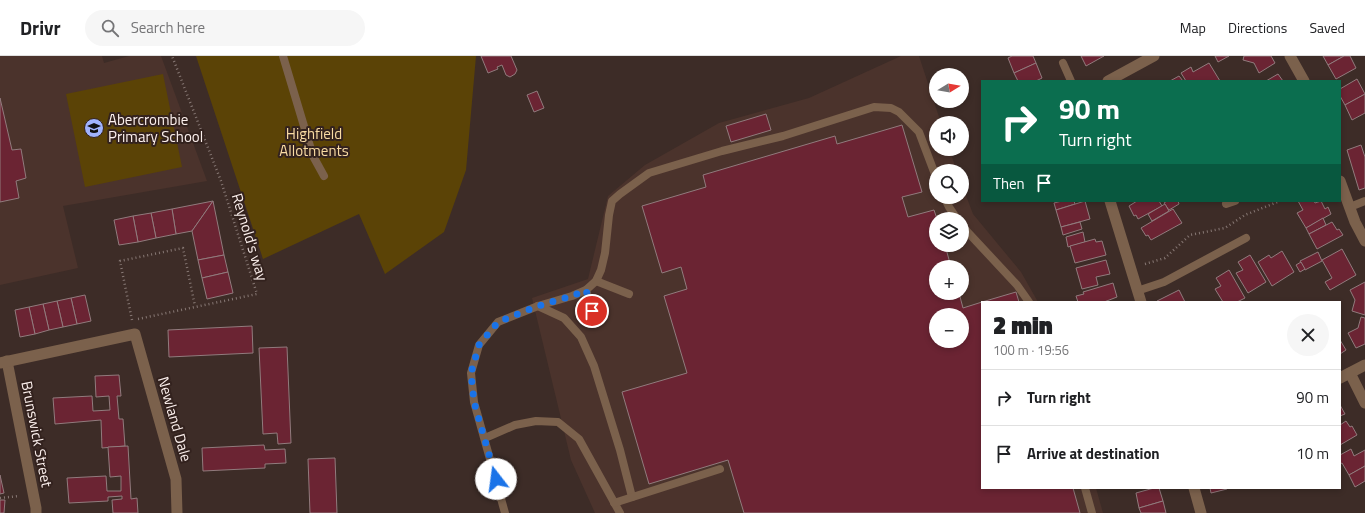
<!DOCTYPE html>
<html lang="en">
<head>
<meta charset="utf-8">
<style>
  body { margin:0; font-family:"Titillium Web",sans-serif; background:#f6f6f6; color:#202124; height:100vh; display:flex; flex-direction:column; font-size:15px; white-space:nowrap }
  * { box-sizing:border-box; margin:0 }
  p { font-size:13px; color:#757577 }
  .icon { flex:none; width:22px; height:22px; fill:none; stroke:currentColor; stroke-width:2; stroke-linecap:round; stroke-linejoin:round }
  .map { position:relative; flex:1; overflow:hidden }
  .sheet { position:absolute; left:981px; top:245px; width:360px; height:188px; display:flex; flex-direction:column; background:#fff; border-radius:0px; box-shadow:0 2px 6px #0003 }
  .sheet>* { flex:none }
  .banner { position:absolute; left:981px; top:24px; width:360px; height:122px; border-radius:0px; box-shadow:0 2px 6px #0003; background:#0b6e4f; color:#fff; overflow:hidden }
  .needle { width:26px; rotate:79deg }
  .buttons { position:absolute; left:929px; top:12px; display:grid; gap:8px }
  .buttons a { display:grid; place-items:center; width:40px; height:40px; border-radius:50%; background:#fff; box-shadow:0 2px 6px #0003; font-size:20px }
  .pin { position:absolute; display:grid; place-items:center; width:34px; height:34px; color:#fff; margin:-17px; border:2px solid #fff; border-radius:50%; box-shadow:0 1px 4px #0007 }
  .me { position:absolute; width:44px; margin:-22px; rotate:345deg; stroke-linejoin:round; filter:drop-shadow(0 0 3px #0008) }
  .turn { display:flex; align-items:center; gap:14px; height:84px; padding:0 12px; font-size:18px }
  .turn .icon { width:52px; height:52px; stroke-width:2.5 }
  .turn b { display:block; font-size:28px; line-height:34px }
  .then { display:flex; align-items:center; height:38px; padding:0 12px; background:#0003; gap:8px; font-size:15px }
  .round { display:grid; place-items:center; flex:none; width:42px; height:42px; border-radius:21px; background:#f6f6f6 }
  .summary { display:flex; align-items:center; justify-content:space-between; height:68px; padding:0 12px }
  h1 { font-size:24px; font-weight:800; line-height:30px }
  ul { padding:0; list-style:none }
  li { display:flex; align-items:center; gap:12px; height:56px; padding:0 12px; border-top:1px solid #e0e0e0 }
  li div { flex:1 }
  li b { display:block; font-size:15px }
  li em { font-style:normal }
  header { display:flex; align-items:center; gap:24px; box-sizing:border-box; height:56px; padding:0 20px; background:#fff; border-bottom:1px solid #e0e0e0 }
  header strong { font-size:19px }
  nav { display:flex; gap:22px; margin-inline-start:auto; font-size:14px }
  .search { width:280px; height:36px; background:#f6f6f6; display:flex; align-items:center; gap:10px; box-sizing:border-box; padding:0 14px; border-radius:22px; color:#757577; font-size:15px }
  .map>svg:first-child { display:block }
</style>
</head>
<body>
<header>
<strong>Drivr</strong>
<div class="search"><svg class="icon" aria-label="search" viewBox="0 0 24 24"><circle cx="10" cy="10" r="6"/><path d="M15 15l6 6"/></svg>Search here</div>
<nav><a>Map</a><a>Directions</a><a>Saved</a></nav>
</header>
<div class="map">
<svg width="1365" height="457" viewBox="0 0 1365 457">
  <rect width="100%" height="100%" fill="#3d2c27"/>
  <g fill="#4b332c" fill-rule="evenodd">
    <path d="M0,0H102L104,7L129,0H161L207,125L63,150L78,212L0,229Z"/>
    <path d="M901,0H919L941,67H936V93H949L957,115H936V141H962V129L973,158L1021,216L1038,246H982V432H1096L1103,457H595L571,404L532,242L588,223L608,140L645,109L719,67L809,42ZM936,163H962V189H936ZM936,211H962V237H936ZM936,259H962V285H936Z"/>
  </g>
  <g fill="#5b4306">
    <path d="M196,0H476L466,114L444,176L385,218L359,158L263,203Z"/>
    <path d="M163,18L182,111L85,131L66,38Z"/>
  </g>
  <g fill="#6b2433" stroke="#917b7d" fill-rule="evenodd">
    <path d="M481,0H511L517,14L515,18L510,21L506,19L502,9L497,11L498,13L488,17Z"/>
    <path d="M1012,0H1033L1036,7L1014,17L1008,2Z"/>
    <path d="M1081,0H1104L1086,10Z"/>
    <path d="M1215,0H1229L1218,6Z"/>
    <path d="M1244,0H1271L1275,7L1259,17L1254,7L1243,4Z"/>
    <path d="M1323,0H1344L1328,9Z"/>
    <path d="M1344,0H1350L1356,12L1336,23L1328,9Z"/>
    <path d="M1036,7L1042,22L1036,25H1018L1014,17Z"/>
    <path d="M1209,7L1220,25H1186L1181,17L1191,11L1193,16Z"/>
    <path d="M1278,18L1283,25H1266Z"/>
    <path d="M1179,20L1183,25H1170Z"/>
    <path d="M1357,23L1365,38L1345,49L1340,40V33Z"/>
    <path d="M537,35L544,52L534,56L527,39Z"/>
    <path d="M1365,38V57L1352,64L1345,49Z"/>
    <path d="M0,42L12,94L21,93L26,122L16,125L19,142L0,146Z"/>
    <path d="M766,58L771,74L731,86L726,70Z"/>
    <path d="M902,69L922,136L902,141L908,161L934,154L937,163H936V189H945L951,211H936V237H959L963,252L982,246V432H1073L1080,457H744L728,404L649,428L622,336L687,317L664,240L687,233L681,211L662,217L642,150L706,131L703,119L835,80L837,88ZM936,259H962V285H936Z"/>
    <path d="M1361,89L1365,101V132L1359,134L1347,94Z"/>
    <path d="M213,145L192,175L176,178L172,153Z"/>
    <path d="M213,145L224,199L198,204L192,175Z"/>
    <path d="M1062,145H1074L1075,148L1056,154L1054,147Z"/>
    <path d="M1085,145L1090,163L1061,171L1056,154Z"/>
    <path d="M1137,145H1159L1162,150L1138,163L1136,159L1134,160L1129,150Z"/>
    <path d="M1167,145H1178L1179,148L1169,154L1164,147Z"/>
    <path d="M1298,145H1314L1315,147L1321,145L1325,153L1328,151L1331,158L1306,172L1297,157L1303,154Z"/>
    <path d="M1165,148L1169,155L1152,165L1148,158Z"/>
    <path d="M172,153L176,178L156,182L151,157Z"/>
    <path d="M1173,153L1182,167L1151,184L1148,179L1146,180L1141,172Z"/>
    <path d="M151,157L156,182L138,186L133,160Z"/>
    <path d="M133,160L138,186L119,189L114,164Z"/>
    <path d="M1323,162L1326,169L1309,178L1306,172Z"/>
    <path d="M1080,166L1082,173L1063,179L1061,171Z"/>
    <path d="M1332,166L1337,174L1339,173L1343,179L1317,193L1309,178Z"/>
    <path d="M1083,176L1085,186L1068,191L1066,181Z"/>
    <path d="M1095,183L1096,186L1102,185L1106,199L1075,207L1070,190Z"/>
    <path d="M1342,193L1356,219L1330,234L1325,226L1332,222L1322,204Z"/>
    <path d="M1282,195L1294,216L1272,230L1258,206L1269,199L1271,202Z"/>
    <path d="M1318,196L1322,205L1305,214L1300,205Z"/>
    <path d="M224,199L228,216L202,222L198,204Z"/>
    <path d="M1250,199L1266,226L1248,237L1236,217L1243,214L1238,206Z"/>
    <path d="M1106,204L1110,218L1096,221L1098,229L1082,233L1076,212Z"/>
    <path d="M1301,206L1305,213L1300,216L1296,209Z"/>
    <path d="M1229,214L1245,242L1237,246H1223L1215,233L1221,230L1216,222Z"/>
    <path d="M228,216L233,237L207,243L202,222Z"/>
    <path d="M1365,226V259L1352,255L1355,244L1350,234Z"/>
    <path d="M1113,227L1117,241L1104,246H1078L1076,240L1084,238L1083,236Z"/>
    <path d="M1179,234L1185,246H1158L1157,245Z"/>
    <path d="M1016,236L1019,246H982Z"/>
    <path d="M85,239L91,265L77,268L71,242Z"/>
    <path d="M71,242L77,268L63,271L57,245Z"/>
    <path d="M57,245L63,271L49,274L43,248Z"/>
    <path d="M43,248L49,274L35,278L29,251Z"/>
    <path d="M29,251L35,278L20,281L15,254Z"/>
    <path d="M1361,261L1365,262V288L1356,292L1348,277L1358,272Z"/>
    <path d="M252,270L253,297L169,301L168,274Z"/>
    <path d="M1340,284L1346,294L1340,298Z"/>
    <path d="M287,291L291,387L278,388L277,377L263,378L259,292Z"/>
    <path d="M119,319L121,340H117L119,363H123L125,390L102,392L101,364L55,368L53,342L92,340L93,355L110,354L109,340L96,341L95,320Z"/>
    <path d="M1340,349L1345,358L1340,360Z"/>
    <path d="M1346,365L1350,371L1352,370L1357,379L1340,389V369Z"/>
    <path d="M264,389L265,394L285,393L286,407L265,408V412L203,415L202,392Z"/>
    <path d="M128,390L131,443L137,442L138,457H113L112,444L122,443V440L108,441V445L69,447L67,422L106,420L107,435H121V420L110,421L108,391Z"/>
    <path d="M1351,393L1354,400L1365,394V410L1349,419L1342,407L1340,408V399Z"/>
    <path d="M335,402L337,457H310L308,403Z"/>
    <path d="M1365,410V425L1355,431L1349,419Z"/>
    <path d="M0,419L4,437L0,438Z"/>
    <path d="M1154,432H1159L1163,445L1139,452L1136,437Z"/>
    <path d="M1210,432H1227V433L1211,437Z"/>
    <path d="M0,444H5L4,457H0Z"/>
    <path d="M1163,445L1166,457H1141L1139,452Z"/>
  </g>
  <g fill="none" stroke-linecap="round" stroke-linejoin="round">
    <g stroke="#877874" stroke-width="2.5" stroke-dasharray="1 3" stroke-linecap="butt">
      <path d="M1145,208L1165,202L1190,179L1225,172L1245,159L1280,145"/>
      <path d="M138,263L257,238L221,125L172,0"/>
      <path d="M132,264L120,205L183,192L195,250"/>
      <path d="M0,442L19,440"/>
    </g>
    <g stroke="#7b614c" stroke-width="8">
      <path d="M283,0L313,100L324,120"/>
      <path d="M1063,7L1071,25"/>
      <path d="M944,141L949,151L957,163"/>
      <path d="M1226,148L1235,145"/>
      <path d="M1350,151L1365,145"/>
      <path d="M962,170L1017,229L1029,246"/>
      <path d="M596,225L629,238"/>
      <path d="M586,234L592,255"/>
      <path d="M1137,235L1164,226L1246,182"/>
      <path d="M538,250L564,262L581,281L594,310L620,394L632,441"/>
      <path d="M485,382L515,369L536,365L558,366L579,383L620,457"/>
      <path d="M1085,432L1092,457"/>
      <path d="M614,447L720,413"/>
      <path d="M505,457L474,346L471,317L479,289L498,266L538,250L572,240L586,234L596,225L601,214L605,197L609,159L612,145L620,138L649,117L722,95L783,80L874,51L891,52L899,56L919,76L936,121"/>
    </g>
    <g stroke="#7b614c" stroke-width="11">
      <path d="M1290,0L1304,25"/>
      <path d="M1108,25L1154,0"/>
      <path d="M1340,125L1355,166L1365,185"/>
      <path d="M1110,145L1141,246"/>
      <path d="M7,305L36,452V457"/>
      <path d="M0,307L135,278L176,423L177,457"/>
      <path d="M1350,317L1365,347"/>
      <path d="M1340,322L1365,309"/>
      <path d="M1194,432L1201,457"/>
    </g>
  </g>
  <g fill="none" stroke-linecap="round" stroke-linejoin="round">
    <path stroke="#1a73e8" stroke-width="7" stroke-dasharray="0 12.6" d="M496,423L474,346L471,317L479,289L498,266L538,250L572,240L586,234L592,255"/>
  </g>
  <defs>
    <symbol id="school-disc" viewBox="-11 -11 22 22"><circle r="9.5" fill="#a0b3fd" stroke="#33221e"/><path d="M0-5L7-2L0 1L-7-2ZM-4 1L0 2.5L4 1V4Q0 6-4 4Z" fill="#111"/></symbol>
  </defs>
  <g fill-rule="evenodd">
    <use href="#school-disc" x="83" y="61" width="22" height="22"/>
  </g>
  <g text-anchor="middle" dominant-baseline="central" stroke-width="4" stroke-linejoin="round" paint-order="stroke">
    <g font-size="15" fill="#fcf0ed" stroke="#33221e" text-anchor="start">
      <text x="108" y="63">Abercrombie<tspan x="108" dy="17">Primary School</tspan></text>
    </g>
    <g font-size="15" fill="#f9dba3" stroke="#33221e">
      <text x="314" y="77">Highfield<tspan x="314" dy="17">Allotments</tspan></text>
    </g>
    <g font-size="15" fill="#fcf0ed" stroke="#33221e">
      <text transform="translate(250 181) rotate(73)">Reynold's way</text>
      <text transform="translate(175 363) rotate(74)">Newland Dale</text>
      <text transform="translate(37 378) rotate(79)">Brunswick Street</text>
    </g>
  </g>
</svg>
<div class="buttons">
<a><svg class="needle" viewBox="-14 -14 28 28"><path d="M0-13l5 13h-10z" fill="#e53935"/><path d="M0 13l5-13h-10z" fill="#757577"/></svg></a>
<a><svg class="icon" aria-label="sound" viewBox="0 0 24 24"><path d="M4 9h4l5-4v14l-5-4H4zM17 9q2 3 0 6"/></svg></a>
<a><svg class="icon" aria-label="search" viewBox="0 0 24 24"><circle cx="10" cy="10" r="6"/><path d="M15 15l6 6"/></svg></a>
<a><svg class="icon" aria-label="layers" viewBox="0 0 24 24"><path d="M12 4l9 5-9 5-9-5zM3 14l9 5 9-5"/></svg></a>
<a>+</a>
<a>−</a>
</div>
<div class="pin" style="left:592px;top:255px;background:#d93025"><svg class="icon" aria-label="arrive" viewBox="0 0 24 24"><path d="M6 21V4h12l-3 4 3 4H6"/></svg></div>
<svg class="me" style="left:496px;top:423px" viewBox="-20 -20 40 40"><circle r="19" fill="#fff"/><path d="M0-13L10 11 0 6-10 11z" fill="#1a73e8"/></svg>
<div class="banner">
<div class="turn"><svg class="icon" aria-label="right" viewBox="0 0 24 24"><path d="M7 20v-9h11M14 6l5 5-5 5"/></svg><div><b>90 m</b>Turn right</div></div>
<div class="then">Then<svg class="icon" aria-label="arrive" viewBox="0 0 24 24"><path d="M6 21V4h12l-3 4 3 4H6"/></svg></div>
</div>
<section class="sheet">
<div class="summary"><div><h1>2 min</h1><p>100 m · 19:56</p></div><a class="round"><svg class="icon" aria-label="close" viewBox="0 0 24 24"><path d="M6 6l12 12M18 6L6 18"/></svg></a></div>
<ul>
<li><svg class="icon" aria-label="right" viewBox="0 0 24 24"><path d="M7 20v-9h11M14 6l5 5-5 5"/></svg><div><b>Turn right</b></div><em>90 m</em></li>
<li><svg class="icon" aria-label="arrive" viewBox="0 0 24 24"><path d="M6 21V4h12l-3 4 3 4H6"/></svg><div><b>Arrive at destination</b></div><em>10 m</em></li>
</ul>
</section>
</div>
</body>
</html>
